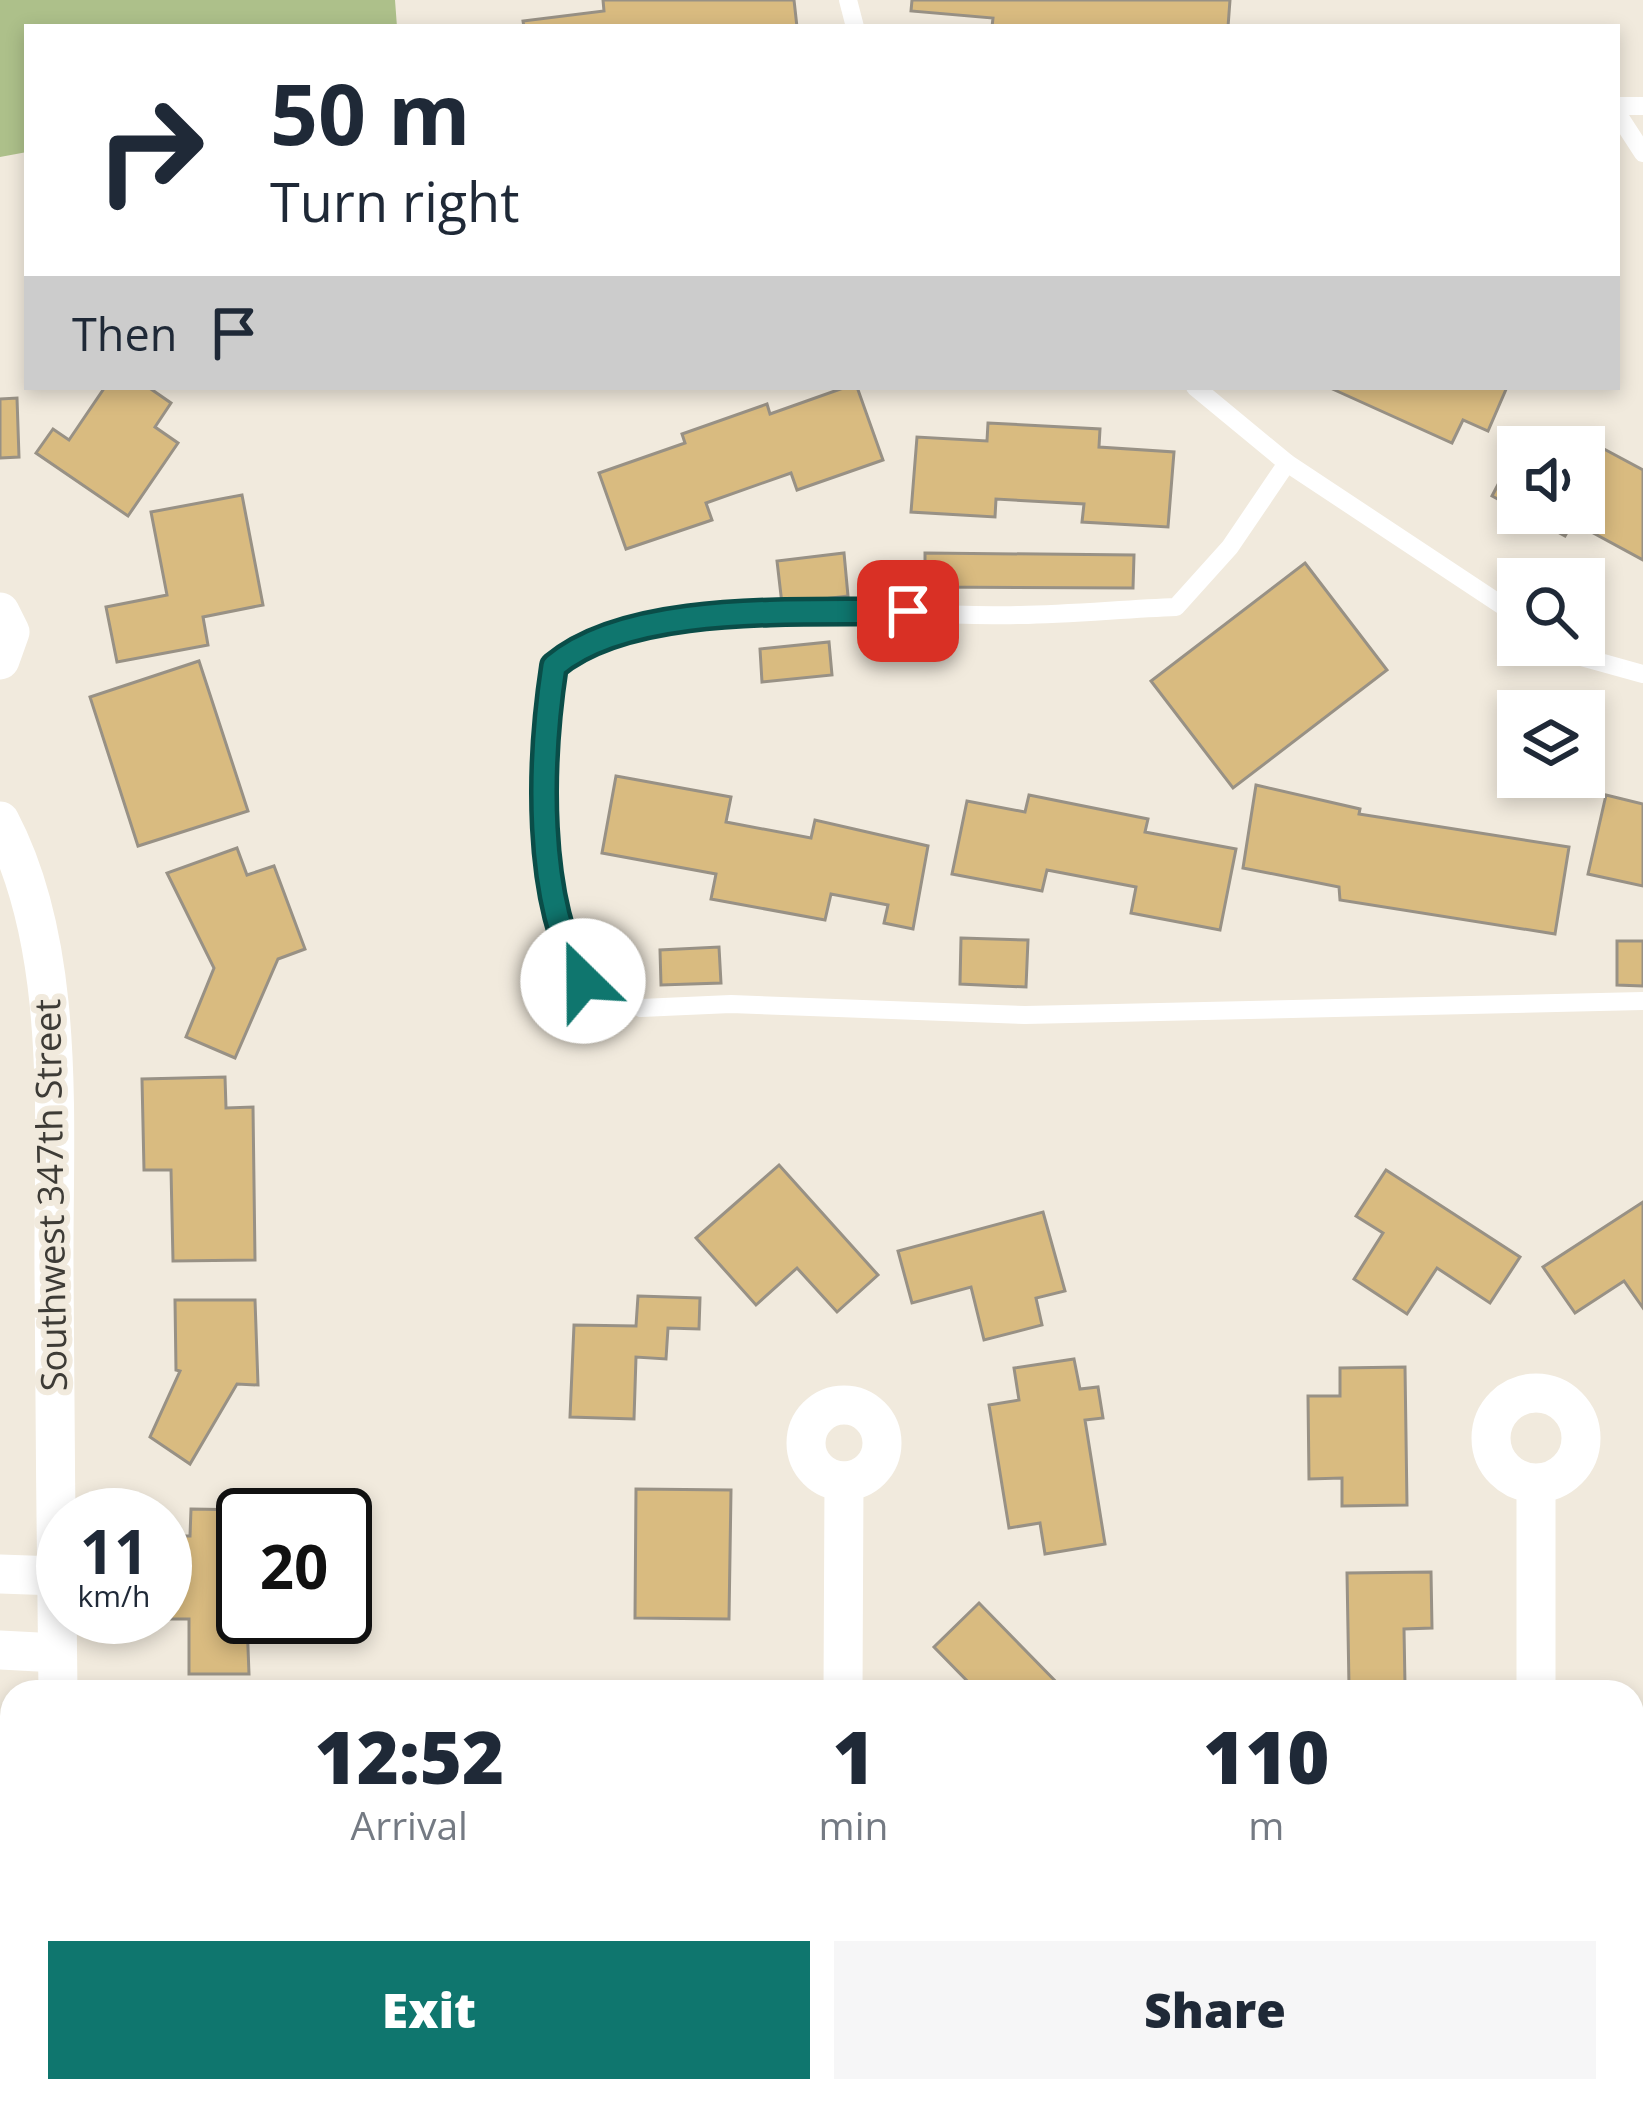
<!DOCTYPE html>
<html lang="en">
<head>
<meta charset="utf-8">
<style>
  body { margin:0; font-family:"Open Sans",sans-serif; background:#f6f6f7; color:#1f2937; height:100vh; display:flex; flex-direction:column; font-size:45px; white-space:nowrap }
  * { box-sizing:border-box; margin:0 }
  p { font-size:39px; color:#747a83 }
  .icon { flex:none; width:66px; height:66px; fill:none; stroke:currentColor; stroke-width:2; stroke-linecap:round; stroke-linejoin:round }
  .map { position:relative; flex:1; overflow:hidden }
  .sheet { position:absolute; left:0px; top:1680px; width:1644px; height:423px; display:flex; flex-direction:column; background:#fff; border-radius:36px 36px 0 0; box-shadow:0 6px 18px #0003 }
  .sheet>* { flex:none }
  .top-card { position:absolute; left:24px; top:24px; width:1596px; height:366px; border-radius:0px; box-shadow:0 6px 18px #0003; background:#fff; color:#1f2937; overflow:hidden }
  .buttons { position:absolute; left:1497px; top:426px; display:grid; gap:24px }
  .buttons a { display:grid; place-items:center; width:108px; height:108px; border-radius:0px; background:#fff; box-shadow:0 6px 18px #0003; font-size:60px }
  .speed { position:absolute; left:36px; top:1488px; display:flex; gap:24px; font-size:60px; font-weight:700; text-align:center }
  .speed>* { display:grid; place-content:center; width:156px; height:156px; border-radius:50%; background:#fff; box-shadow:0 6px 18px #0003; line-height:1 }
  .speed small { font-size:30px; font-weight:400 }
  .speed .limit { border:6px solid #111; border-radius:18px; background:#fff; color:#111 }
  .pin { position:absolute; display:grid; place-items:center; width:102px; height:102px; color:#fff; margin:-51px; border-radius:24px; box-shadow:0 6px 18px #0006 }
  .me { position:absolute; width:132px; margin:-66px; rotate:337deg; stroke-linejoin:round; filter:drop-shadow(0 0 9px #0008) }
  .turn { display:flex; align-items:center; gap:42px; height:252px; padding:0 48px; font-size:54px }
  .turn .icon { width:156px; height:156px; stroke-width:2.5 }
  .turn b { display:block; font-size:84px; line-height:102px }
  .then { display:flex; align-items:center; height:114px; padding:0 48px; background:#0003; gap:24px; font-size:45px }
  .eta { display:flex; justify-content:space-evenly; align-items:center; height:204px; text-align:center }
  .eta b { font-size:72px; font-weight:800; line-height:84px }
  .action { display:flex; gap:24px; margin-top:auto; padding:24px 48px }
  .action a { flex:1; height:138px; border-radius:0px; background:#0f766e; color:#fff; font-size:48px; font-weight:800; line-height:138px; text-align:center }
  .action a+a { background:#f6f6f7; color:#1f2937 }
  .map>svg:first-child { display:block }
</style>
</head>
<body>
<div class="map">
<svg width="1643" height="2102" viewBox="0 0 1643 2102">
  <rect width="100%" height="100%" fill="#f1eadd"/>
  <g fill="#adc08a">
    <path d="M0,0H395L397,27H27V152L0,157Z"/>
    <path d="M1643,1977V2102H598L690,2091H1632V1978Z"/>
  </g>
  <g fill="#d9bb80" stroke="#989185" stroke-width="3">
    <path d="M603,0H794L797,27H524L523,21L604,11Z"/>
    <path d="M912,0H1230L1228,27H992L993,18L911,11Z"/>
    <path d="M105,387H148L171,403L155,427L178,443L128,516L36,453L53,429L69,440Z"/>
    <path d="M846,387H857L883,460L797,490L791,473L706,503L712,520L626,549L599,473L685,443L682,434L767,404L770,414Z"/>
    <path d="M1328,387H1507L1488,431L1463,420L1452,443Z"/>
    <path d="M17,398L19,457L0,458V399Z"/>
    <path d="M988,423L1100,429L1099,447L1174,452L1168,527L1082,522L1084,504L996,499L995,517L911,512L917,437L987,441Z"/>
    <path d="M1526,431L1555,447H1518V510L1492,496Z"/>
    <path d="M1604,449L1643,470V560L1573,522L1565,536L1523,513H1584V463L1593,468Z"/>
    <path d="M242,495L263,605L203,617L208,645L117,662L106,607L167,595L151,512Z"/>
    <path d="M844,553L848,596L782,604L777,561Z"/>
    <path d="M925,553L1134,555L1133,588L925,587Z"/>
    <path d="M1305,563L1387,670L1233,788L1151,681Z"/>
    <path d="M829,642L832,675L762,682L760,649Z"/>
    <path d="M199,661L248,811L138,846L90,697Z"/>
    <path d="M616,776L731,797L726,822L811,838L815,820L928,846L913,929L884,923L888,905L831,894L825,920L711,899L716,874L602,853Z"/>
    <path d="M1256,785L1360,809L1359,814L1569,847L1555,934L1340,900L1339,887L1243,868Z"/>
    <path d="M1029,795L1148,819L1145,832L1236,849L1220,930L1131,913L1136,887L1047,870L1042,891L952,874L967,801L1025,812Z"/>
    <path d="M1606,795L1643,804V886L1588,874Z"/>
    <path d="M237,848L247,875L274,866L305,949L278,959L235,1058L186,1037L214,968L167,873Z"/>
    <path d="M961,938L1028,940L1026,987L960,984Z"/>
    <path d="M1617,941H1643V986L1617,985Z"/>
    <path d="M719,947L721,983L661,985L660,950Z"/>
    <path d="M225,1077L226,1108L253,1107L255,1260L173,1261L171,1170H144L142,1079Z"/>
    <path d="M779,1165L878,1275L837,1312L797,1268L756,1305L696,1238Z"/>
    <path d="M1386,1170L1520,1257L1490,1303L1437,1268L1407,1314L1354,1279L1383,1233L1356,1216Z"/>
    <path d="M1643,1202V1308L1624,1281L1575,1313L1543,1267Z"/>
    <path d="M1043,1212L1065,1291L1036,1298L1042,1325L984,1340L971,1287L912,1303L898,1251Z"/>
    <path d="M638,1296L700,1298L699,1329L668,1328L666,1359L636,1357L634,1419L570,1417L574,1325L636,1326Z"/>
    <path d="M175,1300H255L258,1385L237,1384L190,1464L150,1437L180,1371L176,1370Z"/>
    <path d="M1074,1359L1080,1389L1098,1387L1103,1418L1085,1420L1105,1544L1045,1554L1040,1523L1009,1528L989,1405L1019,1400L1014,1368Z"/>
    <path d="M1405,1367L1407,1505L1342,1506V1478L1309,1479L1308,1396H1340V1368Z"/>
    <path d="M636,1489L731,1490L729,1619L635,1618Z"/>
    <path d="M191,1509L250,1510V1515H243L249,1674H189V1619H160L165,1617V1536H190Z"/>
    <path d="M1431,1572L1432,1628L1404,1629L1405,1685L1349,1686L1347,1573Z"/>
    <path d="M979,1603L1066,1692H978L934,1647Z"/>
    <path d="M1632,1880H1637L1641,1978H1632Z"/>
    <path d="M246,2091H375L376,2102H247Z"/>
    <path d="M516,2091H676L677,2102H517Z"/>
    <path d="M731,2091H823L781,2102H733Z"/>
  </g>
  <g fill="none" stroke-linecap="round" stroke-linejoin="round">
    <g stroke="#fff" stroke-width="18">
      <path d="M848,0L855,27"/>
      <path d="M1617,106H1643"/>
      <path d="M1617,113L1643,153"/>
      <path d="M1195,387L1287,463L1518,616"/>
      <path d="M1287,463L1230,547L1176,607C1124,609 1072,614 1020,615C896,619 652,584 554,666L544,735L551,883L566,953L583,981L641,1008L731,1004L1025,1015L1643,1001"/>
      <path d="M1561,645L1578,656L1643,674"/>
    </g>
    <g stroke="#fff" stroke-width="39">
      <path d="M0,612L10,632L0,660"/>
      <path d="M0,821C68,950 53,1128 54,1271C55,1411 56,1552 58,1692"/>
      <circle cx="1536" cy="1438" r="45"/>
      <circle cx="844" cy="1443" r="38"/>
      <path d="M1536,1484V1692"/>
      <path d="M0,1574L57,1576"/>
      <path d="M0,1650L57,1653"/>
      <path d="M843,1692L844,1481"/>
      <path d="M1632,1758H1643"/>
      <path d="M0,2076L12,2063"/>
    </g>
  </g>
  <g fill="none" stroke-linecap="round" stroke-linejoin="round">
    <defs>
      <path id="route" d="M583,981C534,900 540,758 554,666C632,600 808,614 908,611"/>
    </defs>
    <use href="#route" stroke="#0a4d48" stroke-width="30"/>
    <use href="#route" stroke="#0f766e" stroke-width="21"/>
  </g>
  <g text-anchor="middle" dominant-baseline="central" stroke-width="12" stroke-linejoin="round" paint-order="stroke">
    <g font-size="36" fill="#3d3b36" stroke="#f1eadd">
      <text transform="translate(50 1195) rotate(-91)">Southwest 347th Street</text>
    </g>
  </g>
</svg>
<div class="buttons">
<a><svg class="icon" aria-label="sound" viewBox="0 0 24 24"><path d="M4 9h4l5-4v14l-5-4H4zM17 9q2 3 0 6"/></svg></a>
<a><svg class="icon" aria-label="search" viewBox="0 0 24 24"><circle cx="10" cy="10" r="6"/><path d="M15 15l6 6"/></svg></a>
<a><svg class="icon" aria-label="layers" viewBox="0 0 24 24"><path d="M12 4l9 5-9 5-9-5zM3 14l9 5 9-5"/></svg></a>
</div>
<div class="speed"><div>11<small>km/h</small></div><div class="limit">20</div></div>
<div class="pin" style="left:908px;top:611px;background:#d93025"><svg class="icon" aria-label="arrive" viewBox="0 0 24 24"><path d="M6 21V4h12l-3 4 3 4H6"/></svg></div>
<svg class="me" style="left:583px;top:981px" viewBox="-20 -20 40 40"><circle r="19" fill="#fff"/><path d="M0-13L10 11 0 6-10 11z" fill="#0f766e"/></svg>
<div class="top-card">
<div class="turn"><svg class="icon" aria-label="right" viewBox="0 0 24 24"><path d="M7 20v-9h11M14 6l5 5-5 5"/></svg><div><b>50 m</b>Turn right</div></div>
<div class="then">Then<svg class="icon" aria-label="arrive" viewBox="0 0 24 24"><path d="M6 21V4h12l-3 4 3 4H6"/></svg></div>
</div>
<section class="sheet">
<div class="eta">
<div><b>12:52</b><p>Arrival</p></div>
<div><b>1</b><p>min</p></div>
<div><b>110</b><p>m</p></div>
</div>
<div class="action"><a>Exit</a><a>Share</a></div>
</section>
</div>
</body>
</html>
